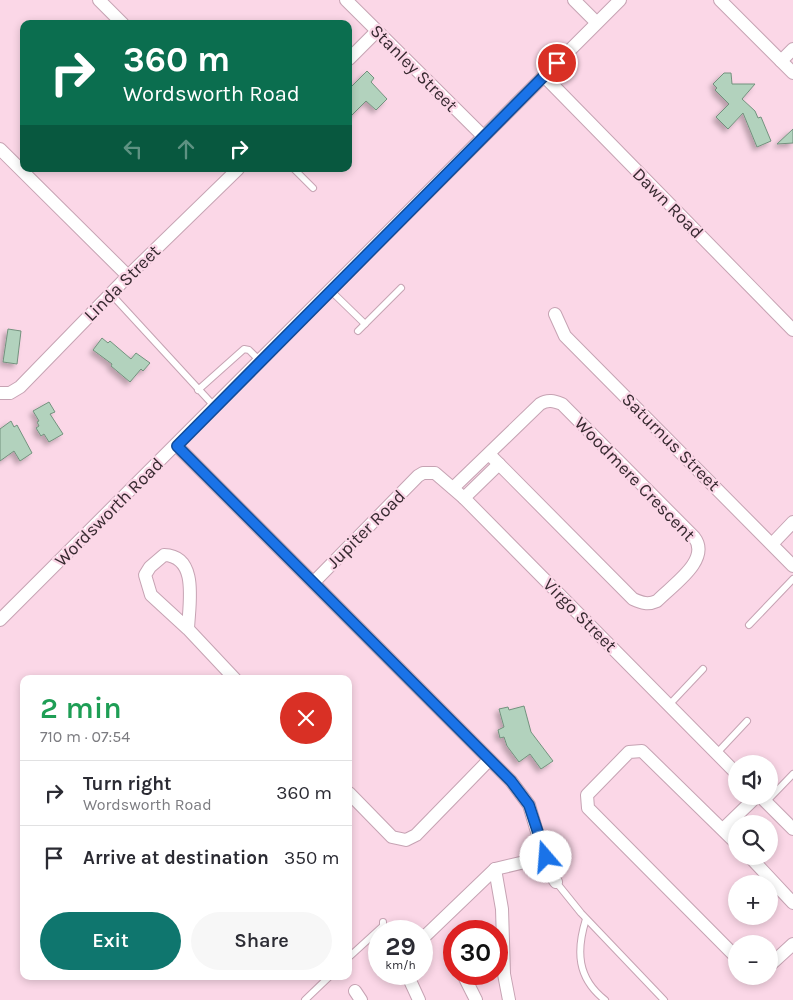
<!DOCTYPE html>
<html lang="en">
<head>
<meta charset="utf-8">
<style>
  body { margin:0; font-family:Karla,sans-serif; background:#f7f7f7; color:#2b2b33; height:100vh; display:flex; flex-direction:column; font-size:19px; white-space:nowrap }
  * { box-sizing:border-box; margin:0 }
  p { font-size:16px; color:#7c7c81 }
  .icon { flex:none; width:28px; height:28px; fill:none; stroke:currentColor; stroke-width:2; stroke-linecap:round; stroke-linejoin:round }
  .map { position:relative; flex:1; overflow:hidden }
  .side { position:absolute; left:20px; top:675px; width:332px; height:305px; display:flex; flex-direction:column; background:#fff; border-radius:10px; box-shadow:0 2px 8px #0003 }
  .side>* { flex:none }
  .hud { position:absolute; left:20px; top:20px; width:332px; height:152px; border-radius:10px; box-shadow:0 2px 8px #0003; background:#0b6e4f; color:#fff; overflow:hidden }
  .tools { position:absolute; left:728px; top:755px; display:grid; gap:10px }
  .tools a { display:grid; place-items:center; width:50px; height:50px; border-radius:50%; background:#fff; box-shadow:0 2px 8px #0003; font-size:25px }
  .speed { position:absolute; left:368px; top:920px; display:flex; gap:10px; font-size:25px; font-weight:700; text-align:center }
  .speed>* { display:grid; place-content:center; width:65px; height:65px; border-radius:50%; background:#fff; box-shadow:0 2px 8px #0003; line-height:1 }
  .speed small { font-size:12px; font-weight:400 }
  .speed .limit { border:8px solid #d22; background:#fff; color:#111 }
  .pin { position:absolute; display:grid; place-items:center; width:42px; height:42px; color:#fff; margin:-21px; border:2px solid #fff; border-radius:50%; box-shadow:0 1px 5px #0007 }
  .me { position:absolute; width:55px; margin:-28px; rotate:342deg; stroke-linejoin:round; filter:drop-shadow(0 0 4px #0008) }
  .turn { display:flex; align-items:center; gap:18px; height:105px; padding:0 20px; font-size:22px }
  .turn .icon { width:65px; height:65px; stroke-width:2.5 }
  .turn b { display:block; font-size:35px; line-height:42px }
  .lanes { display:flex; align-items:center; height:48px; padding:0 20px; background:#0003; justify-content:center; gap:25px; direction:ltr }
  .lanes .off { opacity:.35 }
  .round { display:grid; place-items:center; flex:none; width:52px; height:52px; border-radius:26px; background:#f7f7f7 }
  .summary { display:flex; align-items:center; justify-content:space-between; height:85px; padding:0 20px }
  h1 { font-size:30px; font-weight:600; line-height:38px; color:#1e9e55 }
  .button { display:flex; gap:10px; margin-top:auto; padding:10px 20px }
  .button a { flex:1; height:58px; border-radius:30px; background:#0f766e; color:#fff; font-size:20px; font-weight:600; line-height:58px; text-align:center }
  .button a+a { background:#f7f7f7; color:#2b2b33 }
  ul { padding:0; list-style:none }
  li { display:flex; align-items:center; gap:15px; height:65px; padding:0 20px; border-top:1px solid #e1e1e2 }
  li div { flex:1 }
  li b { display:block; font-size:19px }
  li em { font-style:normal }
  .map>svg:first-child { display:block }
</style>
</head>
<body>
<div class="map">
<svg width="793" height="1000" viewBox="0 0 793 1000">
  <defs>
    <filter id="shadow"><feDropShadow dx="-3.5" dy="3.5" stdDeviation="2.5" flood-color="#0004"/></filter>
  </defs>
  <rect width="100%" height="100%" fill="#fbd7e7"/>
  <g fill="#b2d2bd" stroke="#73927e" filter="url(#shadow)">
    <path d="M367,71L374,78L371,82L387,99L376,110L366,101L349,118V89Z"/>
    <path d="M724,73H731L732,84H755L742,99L755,111L758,118L761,117L771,141L757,147L743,113L728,129L716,117L729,104L715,90L717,88L713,84Z"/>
    <path d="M793,129V143L777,144Z"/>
    <path d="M8,329L21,331L17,364L3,362Z"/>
    <path d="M102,338L108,343L110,341L131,359L136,353L150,363L143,371L141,369L130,382L111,366L112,364L93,350Z"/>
    <path d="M49,402L55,412L50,414L63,434L49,442L44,434L41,436L36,428L39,426L37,422L39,421L33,411Z"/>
    <path d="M11,421L14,427L17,425L32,453L20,461L14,451L0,461V429Z"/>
    <path d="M524,706L531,732L553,761L541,769L530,754L519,762L507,746L504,737L500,738L498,730L504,727L499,709L508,707L509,710Z"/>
  </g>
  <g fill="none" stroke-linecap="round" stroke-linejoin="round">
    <defs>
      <g id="lane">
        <path d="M294,169L313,188"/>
        <path d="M330,290L365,324"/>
        <path d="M111,294L215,407"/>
        <path d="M358,331L401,288"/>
        <path d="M198,390L244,349L249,350L260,361"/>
        <path d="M749,625L793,579"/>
        <path d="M669,705L703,669"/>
        <path d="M717,753L747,721"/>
        <path d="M766,802L793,774"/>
        <path d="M556,882L581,913L664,1000"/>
        <path d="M586,919C576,951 577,978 605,1000"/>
        <path d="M349,957L383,926V922"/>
        <path d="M305,1000L330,976"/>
      </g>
      <g id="street">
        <path d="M99,0L123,24"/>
        <path d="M346,0L483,136"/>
        <path d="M574,0L596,22"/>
        <path d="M720,0L793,73"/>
        <path d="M349,59L377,31"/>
        <path d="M781,61L793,49"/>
        <path d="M544,76L793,330"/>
        <path d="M0,149L128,276"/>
        <path d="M555,314L565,336L793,566"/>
        <path d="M0,393H10L20,387L128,276L238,169"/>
        <path d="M177,446L511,781L529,805L549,872L556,882"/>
        <path d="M453,488L540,404C548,399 554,401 562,404L694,537C712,560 671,586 657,601C648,605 642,603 633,599L490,455"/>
        <path d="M464,498L499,464"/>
        <path d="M772,544L793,522"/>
        <path d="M314,582L418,476L423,473H435L464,498L736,773"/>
        <path d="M0,620L620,0"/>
        <path d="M188,629C189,604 199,556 164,555L150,567L145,575L151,595L188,629L235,679"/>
        <path d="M349,793L392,837L406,840L416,835L489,760"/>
        <path d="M760,796L793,829"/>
        <path d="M723,829L757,796"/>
        <path d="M736,843L642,751L629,752L587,795L588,808L736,957"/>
        <path d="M749,856L793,903"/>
        <path d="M495,869L502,909L504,974L509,1000"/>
        <path d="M421,940L495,869L546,857"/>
        <path d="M451,951L454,956"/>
        <path d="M769,966L793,944"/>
        <path d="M407,974L419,1000"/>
        <path d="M463,974L476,1000"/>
        <path d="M355,991L361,1000"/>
      </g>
    </defs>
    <use href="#lane" stroke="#c6a3b3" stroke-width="8"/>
    <use href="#street" stroke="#c6a3b3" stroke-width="14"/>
    <use href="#lane" stroke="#fff" stroke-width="6"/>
    <use href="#street" stroke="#fff" stroke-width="12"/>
  </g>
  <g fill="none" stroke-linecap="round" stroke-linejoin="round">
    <defs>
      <path id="route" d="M546,857L529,805L511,781L177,446L557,63"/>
    </defs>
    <use href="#route" stroke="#114b97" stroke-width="12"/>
    <use href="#route" stroke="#1a73e8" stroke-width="9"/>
  </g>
  <g text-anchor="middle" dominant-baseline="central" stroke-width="4.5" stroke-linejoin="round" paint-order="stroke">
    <g font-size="18" fill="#372930" stroke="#fbd7e7">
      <text transform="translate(414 68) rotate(45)">Stanley Street</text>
      <text transform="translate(668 203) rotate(45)">Dawn Road</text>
      <text transform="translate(122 283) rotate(-45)">Linda Street</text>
      <text transform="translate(671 442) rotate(45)">Saturnus Street</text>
      <text transform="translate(635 479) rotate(46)">Woodmere Crescent</text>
      <text transform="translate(109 512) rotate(-45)">Wordsworth Road</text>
      <text transform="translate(366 529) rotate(-45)">Jupiter Road</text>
      <text transform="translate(580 615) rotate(45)">Virgo Street</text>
    </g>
  </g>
</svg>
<div class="tools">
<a><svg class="icon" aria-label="sound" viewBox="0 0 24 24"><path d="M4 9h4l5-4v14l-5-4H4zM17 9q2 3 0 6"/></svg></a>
<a><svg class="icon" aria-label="search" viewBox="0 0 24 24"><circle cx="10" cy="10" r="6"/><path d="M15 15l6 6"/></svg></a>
<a>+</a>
<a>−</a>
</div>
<div class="speed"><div>29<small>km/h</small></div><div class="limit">30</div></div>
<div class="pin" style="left:557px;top:63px;background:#d93025"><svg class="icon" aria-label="arrive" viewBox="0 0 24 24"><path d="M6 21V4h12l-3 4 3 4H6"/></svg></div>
<svg class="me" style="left:546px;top:857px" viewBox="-20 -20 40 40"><circle r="19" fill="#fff"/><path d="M0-13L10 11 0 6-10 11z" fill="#1a73e8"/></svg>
<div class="hud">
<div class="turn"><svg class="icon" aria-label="right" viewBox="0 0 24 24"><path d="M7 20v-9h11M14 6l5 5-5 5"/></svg><div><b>360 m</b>Wordsworth Road</div></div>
<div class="lanes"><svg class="icon off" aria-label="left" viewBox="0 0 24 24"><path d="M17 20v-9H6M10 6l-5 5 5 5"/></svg><svg class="icon off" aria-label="ahead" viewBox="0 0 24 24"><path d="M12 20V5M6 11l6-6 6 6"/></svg><svg class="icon" aria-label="right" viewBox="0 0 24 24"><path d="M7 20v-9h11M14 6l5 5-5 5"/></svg></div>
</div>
<section class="side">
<div class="summary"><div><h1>2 min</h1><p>710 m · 07:54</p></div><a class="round" style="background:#d93025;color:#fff"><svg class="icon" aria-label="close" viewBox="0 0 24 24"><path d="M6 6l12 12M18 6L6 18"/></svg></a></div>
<ul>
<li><svg class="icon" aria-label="right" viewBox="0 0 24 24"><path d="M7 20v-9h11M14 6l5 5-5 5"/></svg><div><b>Turn right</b><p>Wordsworth Road</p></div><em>360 m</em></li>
<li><svg class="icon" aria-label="arrive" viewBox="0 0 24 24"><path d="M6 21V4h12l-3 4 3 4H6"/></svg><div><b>Arrive at destination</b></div><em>350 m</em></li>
</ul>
<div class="button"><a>Exit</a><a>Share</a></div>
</section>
</div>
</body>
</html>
